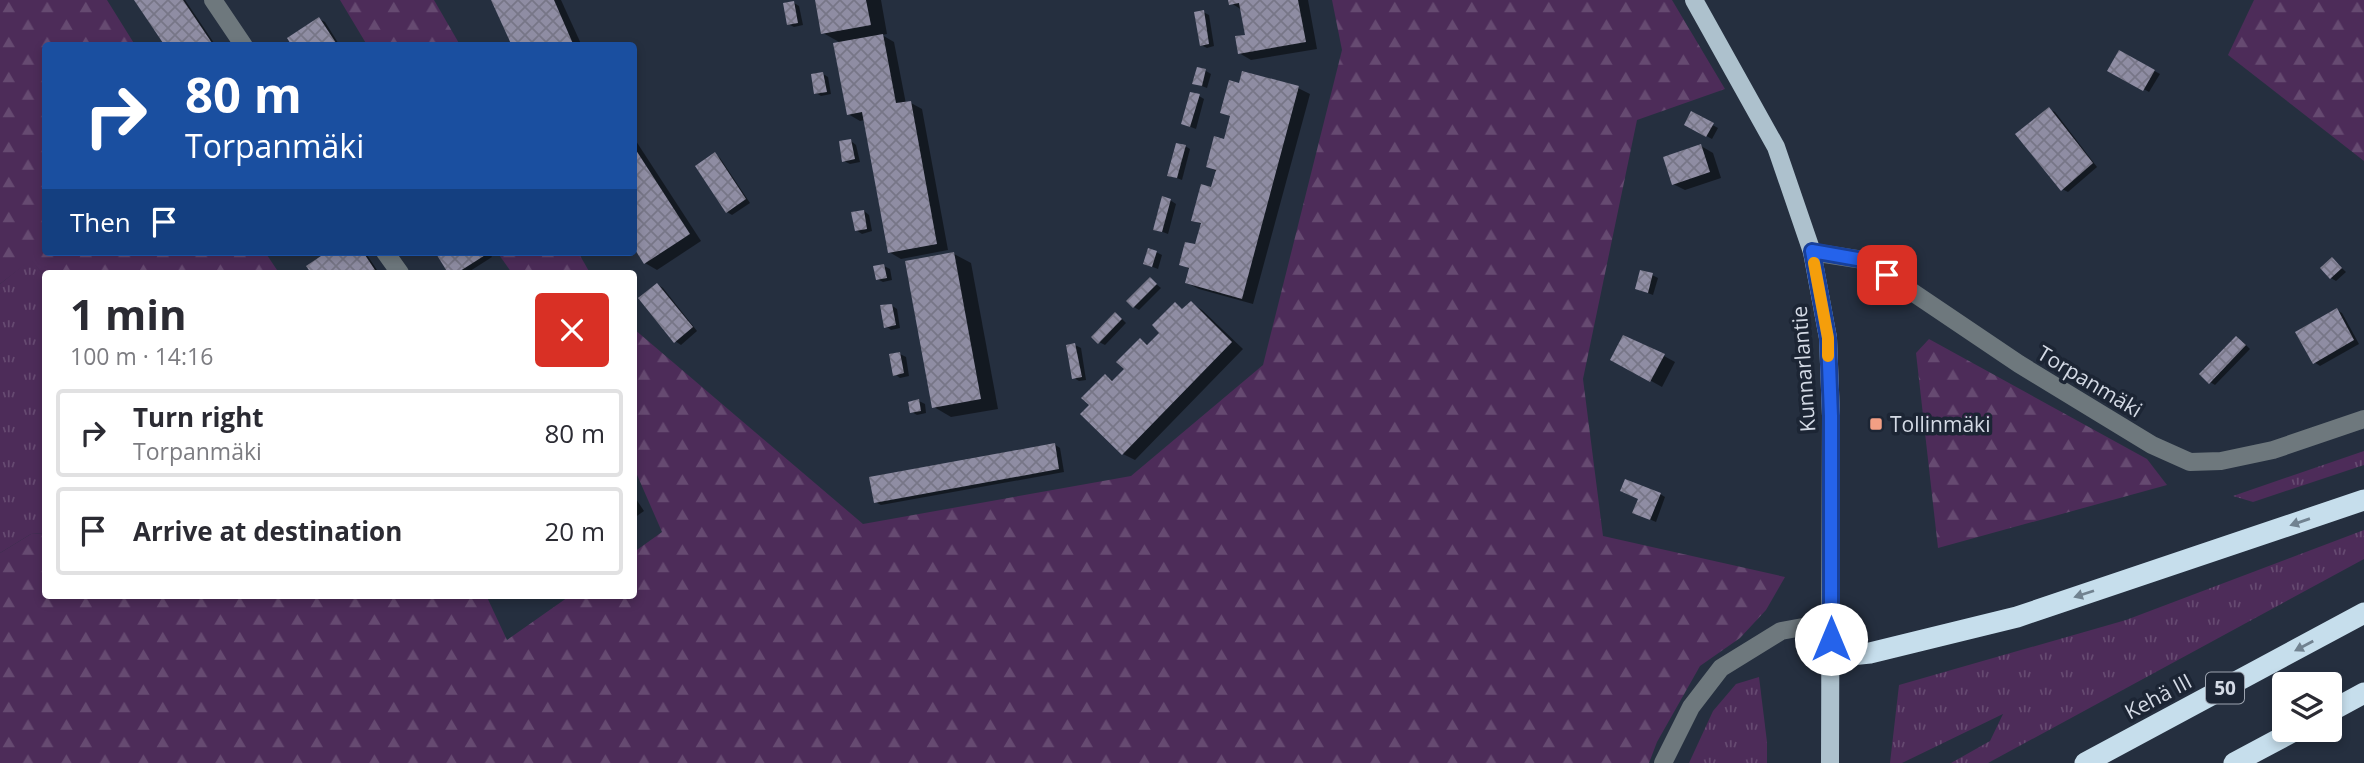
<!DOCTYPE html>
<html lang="en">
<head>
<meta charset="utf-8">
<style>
  body { margin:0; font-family:"Open Sans",sans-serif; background:#f7f7f7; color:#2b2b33; height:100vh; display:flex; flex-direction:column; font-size:26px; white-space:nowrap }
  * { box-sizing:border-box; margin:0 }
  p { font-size:23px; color:#7c7c81 }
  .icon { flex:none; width:38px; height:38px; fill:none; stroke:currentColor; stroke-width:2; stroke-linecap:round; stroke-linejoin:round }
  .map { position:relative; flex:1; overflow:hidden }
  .sheet { position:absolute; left:42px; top:270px; width:595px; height:329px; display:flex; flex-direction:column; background:#fff; border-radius:7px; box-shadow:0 4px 10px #0003 }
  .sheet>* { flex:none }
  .top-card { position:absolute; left:42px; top:42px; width:595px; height:214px; border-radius:7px; box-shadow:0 4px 10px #0003; background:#1a4fa0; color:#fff; overflow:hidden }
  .fabs { position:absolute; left:2272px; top:672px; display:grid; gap:14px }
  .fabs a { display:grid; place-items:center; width:70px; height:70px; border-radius:7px; background:#fff; box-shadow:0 4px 10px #0003; font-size:35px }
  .pin { position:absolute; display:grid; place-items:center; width:60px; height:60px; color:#fff; margin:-30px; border-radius:14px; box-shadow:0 4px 10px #0006 }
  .me { position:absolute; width:77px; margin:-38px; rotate:0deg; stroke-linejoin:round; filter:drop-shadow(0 0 5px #0008) }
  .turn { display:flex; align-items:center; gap:24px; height:147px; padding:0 28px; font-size:32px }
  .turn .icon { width:91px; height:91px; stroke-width:2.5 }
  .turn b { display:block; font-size:49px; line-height:60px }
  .then { display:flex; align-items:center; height:66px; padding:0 28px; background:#0003; gap:14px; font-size:26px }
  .round { display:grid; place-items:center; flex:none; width:74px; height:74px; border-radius:7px; background:#f7f7f7 }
  .headline { display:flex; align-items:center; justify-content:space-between; height:119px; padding:0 28px }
  h1 { font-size:42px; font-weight:700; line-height:52px }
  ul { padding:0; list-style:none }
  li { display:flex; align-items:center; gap:21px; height:88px; margin:0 14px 10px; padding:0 14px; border:4px solid #e1e1e2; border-radius:7px }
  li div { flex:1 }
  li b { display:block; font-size:26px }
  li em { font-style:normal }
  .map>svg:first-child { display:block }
</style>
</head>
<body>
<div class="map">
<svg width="2364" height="763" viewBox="0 0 2364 763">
  <defs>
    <pattern id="grass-tufts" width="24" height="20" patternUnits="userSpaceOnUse" patternTransform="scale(1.75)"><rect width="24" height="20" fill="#4d2c59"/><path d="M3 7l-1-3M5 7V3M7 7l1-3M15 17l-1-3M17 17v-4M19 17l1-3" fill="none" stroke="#664a71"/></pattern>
    <pattern id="forest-firs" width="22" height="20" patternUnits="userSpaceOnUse" patternTransform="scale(1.75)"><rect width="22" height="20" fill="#4d2c59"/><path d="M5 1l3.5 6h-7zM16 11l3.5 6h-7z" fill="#664a71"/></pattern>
    <pattern id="building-cross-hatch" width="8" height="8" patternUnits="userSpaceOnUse" patternTransform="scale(1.75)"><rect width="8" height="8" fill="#8f8da3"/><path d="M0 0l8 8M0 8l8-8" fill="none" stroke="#777687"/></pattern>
  </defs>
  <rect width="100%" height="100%" fill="#252f3f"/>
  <g fill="url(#grass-tufts)">
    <path d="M31,259L45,277V533L31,534L0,553V284Z"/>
    <path d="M2364,451V465L2253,502L2233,496Z"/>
    <path d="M2364,530V559L1988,763H1951L1990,741L2003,714L1902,763H1890L1899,685L2126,620Z"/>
    <path d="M1759,677L1767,742V763H1689L1713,711L1736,684Z"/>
  </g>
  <g fill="url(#forest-firs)">
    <path d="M0,0H107L135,45L46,46V252H265L279,273H46L45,277L31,260L0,284Z"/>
    <path d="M340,0H434L460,45H367Z"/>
    <path d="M1332,0H1672L1725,89L1637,120L1583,379L1603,536L1785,577L1766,610L1740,638L1700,666L1657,742L1649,763H0V553L31,534L45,533L46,595H486L507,640L571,595H634V552L662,532L634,468V329L863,524L1131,476L1263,365L1342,50Z"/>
    <path d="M2254,0H2364V161L2228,55Z"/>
    <path d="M497,252H578L590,273H512Z"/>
    <path d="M1929,339L2147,459L2167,485L1938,548L1916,353Z"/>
  </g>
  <g fill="#0007">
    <path d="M136,0H185L216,46H167Z"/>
    <path d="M493,0H561L582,46H514Z"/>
    <path d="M817,0H881L887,34L882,35L894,42L906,104L911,103L922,109L948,250L901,259L889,252L865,120L860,121L848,114L841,43L823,33Z"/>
    <path d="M1230,0H1308L1317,49L1251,60L1239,53L1247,36L1242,10L1231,3Z"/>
    <path d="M794,3L799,6L803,25L794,27L788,24Z"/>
    <path d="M1203,12L1209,15L1214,46L1207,48L1201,45Z"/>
    <path d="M319,19L325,22L340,46H295Z"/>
    <path d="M2120,52L2160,74L2149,92L2110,70Z"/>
    <path d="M1206,71L1211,74L1207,88L1194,83Z"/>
    <path d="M823,74L828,77L831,94L821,96L816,93Z"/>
    <path d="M1240,85L1298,88L1310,94L1253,304L1199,289L1187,283L1191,270L1181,264L1197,247L1203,225L1193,220L1212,189L1217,172L1208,166L1225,141L1232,117L1222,112Z"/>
    <path d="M1199,96L1204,99L1196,129L1183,124Z"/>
    <path d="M2049,109L2055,112L2097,167L2068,192L2062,189Z"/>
    <path d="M1692,114L1718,128L1712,139L1686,125Z"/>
    <path d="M634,138L701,241L657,270L645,263L634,245Z"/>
    <path d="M851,141L856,145L860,162L850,164L844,161Z"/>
    <path d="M1185,146L1190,149L1182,180L1169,175Z"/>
    <path d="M1701,146L1713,153L1721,178L1685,190L1673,184Z"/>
    <path d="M715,154L720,158L750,203L732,215L727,212Z"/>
    <path d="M1170,200L1176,204L1168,234L1155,229Z"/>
    <path d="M864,211L869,215L872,231L862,234L856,230Z"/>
    <path d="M330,252H365L379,273H313Z"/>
    <path d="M437,252H489L492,257L467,273H451Z"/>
    <path d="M1156,252L1162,255L1158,269L1145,264Z"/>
    <path d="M954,254L971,263L998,409L951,417L934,407Z"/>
    <path d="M2332,259L2346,272L2336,281L2331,278Z"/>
    <path d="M884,266L890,269L892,280L883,282L877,279Z"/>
    <path d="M1652,275L1658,278L1653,295L1637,289Z"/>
    <path d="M1150,279L1161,288L1139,310L1134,307Z"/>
    <path d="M658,285L663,288L697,331L681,345L675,341Z"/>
    <path d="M1191,303L1202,310L1243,349L1135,460L1123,454L1091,405L1105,376L1114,381L1126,369L1140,340L1149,345L1162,333L1175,305L1184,310Z"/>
    <path d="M891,305L897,309L900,328L891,330L886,326Z"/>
    <path d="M2337,310L2342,313L2359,344L2320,366L2314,362Z"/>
    <path d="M1121,318L1126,323L1105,345L1099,342Z"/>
    <path d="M2242,341L2250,349L2215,385L2210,382Z"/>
    <path d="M1075,345L1081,348L1086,380L1079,381L1074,378Z"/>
    <path d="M1644,345L1675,362L1662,387L1612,359Z"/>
    <path d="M900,354L906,357L909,376L900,378L895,374Z"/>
    <path d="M919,401L925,404L926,413L917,415L912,412Z"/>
    <path d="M1054,444L1060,448L1064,472L881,505L875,502Z"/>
    <path d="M1660,494L1665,497L1656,522L1640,515Z"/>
    <path d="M634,496L644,511L634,518Z"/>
  </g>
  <g fill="url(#building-cross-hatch)">
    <path d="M134,0H183L214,46H165Z"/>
    <path d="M491,0H554L574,46H512Z"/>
    <path d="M815,0H866L871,25L821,34Z"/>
    <path d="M1228,0H1298L1306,42L1238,54L1235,36L1245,35L1239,3L1229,5Z"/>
    <path d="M794,1L798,23L787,25L783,3Z"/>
    <path d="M1204,10L1209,44L1200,46L1194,12Z"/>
    <path d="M319,17L338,46H292L287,38Z"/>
    <path d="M883,34L896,103L911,101L937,244L888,253L862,112L847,115L833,43Z"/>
    <path d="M2119,50L2155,70L2143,91L2107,71Z"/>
    <path d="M1197,67L1206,69L1202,86L1192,84Z"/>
    <path d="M1242,71L1299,86L1242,299L1185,283L1189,268L1179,265L1185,242L1195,244L1201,223L1191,221L1201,184L1211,187L1216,170L1206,167L1214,136L1224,139L1230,116L1220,113L1229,80L1239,83Z"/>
    <path d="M823,72L827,92L814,94L811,74Z"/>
    <path d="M1190,92L1200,94L1190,127L1181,124Z"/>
    <path d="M2049,107L2093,163L2061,191L2015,134Z"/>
    <path d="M1691,111L1714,123L1706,137L1684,125Z"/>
    <path d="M851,139L855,159L842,162L839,141Z"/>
    <path d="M1176,143L1186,145L1177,178L1167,176Z"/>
    <path d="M1701,144L1710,172L1672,185L1663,157Z"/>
    <path d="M634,147L690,234L644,264L634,248Z"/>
    <path d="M715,152L746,199L726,213L695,166Z"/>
    <path d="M1162,196L1171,199L1162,232L1153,230Z"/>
    <path d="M864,210L867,229L855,231L851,212Z"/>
    <path d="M1148,248L1157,251L1152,267L1143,264Z"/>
    <path d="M327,252H363L377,273H311L306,266Z"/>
    <path d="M435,252H490L457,273H448Z"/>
    <path d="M954,252L981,399L932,408L905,261Z"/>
    <path d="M2332,257L2342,268L2330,279L2320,268Z"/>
    <path d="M884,264L887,278L876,280L873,266Z"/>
    <path d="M1640,270L1653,273L1648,293L1635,289Z"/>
    <path d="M1150,277L1157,284L1133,308L1126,301Z"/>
    <path d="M657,283L693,327L674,343L638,298Z"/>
    <path d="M1191,301L1232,342L1122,455L1080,414L1089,405L1081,398L1105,374L1112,381L1124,369L1116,362L1140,338L1147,345L1159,333L1152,325L1175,302L1182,309Z"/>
    <path d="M892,304L896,325L884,328L880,305Z"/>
    <path d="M2337,308L2354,340L2313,364L2295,332Z"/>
    <path d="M1115,312L1122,319L1098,344L1091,337Z"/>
    <path d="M1623,335L1665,354L1650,382L1610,360Z"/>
    <path d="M2236,336L2246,345L2209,384L2199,374Z"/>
    <path d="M1075,343L1082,377L1072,379L1066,345Z"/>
    <path d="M900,352L904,373L893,376L889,354Z"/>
    <path d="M919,399L921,411L910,413L908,402Z"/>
    <path d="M1055,443L1059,469L874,503L869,477Z"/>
    <path d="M1625,479L1661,493L1650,520L1632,513L1638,499L1620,491Z"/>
  </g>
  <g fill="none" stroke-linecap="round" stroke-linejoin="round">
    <g stroke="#6e787d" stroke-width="18">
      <path d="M213,0L244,46"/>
      <path d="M385,252L400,273"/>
      <path d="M1812,252L1863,260L1887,275L2019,364L2152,445L2190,462L2221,461L2273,450L2364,419"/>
      <path d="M1663,763L1691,707L1721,668L1781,631L1830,622"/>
    </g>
    <path stroke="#adc1cd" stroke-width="18" d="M1694,0L1776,147L1812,252L1828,338L1831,416L1830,763"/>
    <g stroke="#c6deec" stroke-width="21">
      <path d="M1831,657L1870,653L2017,617L2364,500"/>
      <path d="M2329,712L2364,693"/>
      <path d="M2085,763L2364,613"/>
      <path d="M2234,763L2296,730"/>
    </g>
  </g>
  <defs><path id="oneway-solid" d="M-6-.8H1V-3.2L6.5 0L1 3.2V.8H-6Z" transform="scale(1.75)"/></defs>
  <g fill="#718290">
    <use href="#oneway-solid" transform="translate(2300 522) rotate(161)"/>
    <use href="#oneway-solid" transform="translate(2084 594) rotate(162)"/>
    <use href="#oneway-solid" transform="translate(2304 646) rotate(152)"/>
  </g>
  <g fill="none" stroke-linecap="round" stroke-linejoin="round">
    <defs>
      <path id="route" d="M1831,639V416L1828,338L1812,251L1863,260L1887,275"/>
    </defs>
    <use href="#route" stroke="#184099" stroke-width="18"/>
    <use href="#route" stroke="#2563eb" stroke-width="12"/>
    <path stroke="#f59e0b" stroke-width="12" d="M1814,263L1828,338V356"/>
  </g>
  <rect fill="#f39f84" stroke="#1c2534" stroke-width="2.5" x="1869" y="417" width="14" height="14" rx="3.5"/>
  <g text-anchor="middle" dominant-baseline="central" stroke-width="7" stroke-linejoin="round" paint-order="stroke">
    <rect fill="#1c2534" stroke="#9da4b0" stroke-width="2" x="2206" y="672.5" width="38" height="31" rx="5"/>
    <g font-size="19" font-weight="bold" fill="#d4dae5">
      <text x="2225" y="688">50</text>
    </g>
    <g font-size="21" fill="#d4dae5" stroke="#1c2534">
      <text transform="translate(1803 369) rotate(-94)">Kunnarlantie</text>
      <text transform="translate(2090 381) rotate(31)">Torpanmäki</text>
      <text transform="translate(2158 696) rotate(-28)">Kehä III</text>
    </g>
    <g font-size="21" fill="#d4dae5" stroke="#1c2534" text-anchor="start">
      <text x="1890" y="424">Tollinmäki</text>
    </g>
  </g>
</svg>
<div class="fabs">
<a><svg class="icon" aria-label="layers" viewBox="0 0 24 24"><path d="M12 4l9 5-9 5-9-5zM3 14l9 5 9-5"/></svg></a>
</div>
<div class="pin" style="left:1887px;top:275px;background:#d93025"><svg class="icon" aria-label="arrive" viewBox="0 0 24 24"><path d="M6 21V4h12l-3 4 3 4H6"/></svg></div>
<svg class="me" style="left:1831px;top:639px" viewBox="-20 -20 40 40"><circle r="19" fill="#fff"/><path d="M0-13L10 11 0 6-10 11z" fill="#2563eb"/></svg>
<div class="top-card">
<div class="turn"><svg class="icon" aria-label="right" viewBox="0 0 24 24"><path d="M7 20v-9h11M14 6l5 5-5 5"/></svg><div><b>80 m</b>Torpanmäki</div></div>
<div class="then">Then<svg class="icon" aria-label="arrive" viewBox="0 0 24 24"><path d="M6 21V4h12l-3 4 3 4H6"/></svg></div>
</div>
<section class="sheet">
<div class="headline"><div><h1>1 min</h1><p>100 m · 14:16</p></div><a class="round" style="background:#d93025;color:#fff"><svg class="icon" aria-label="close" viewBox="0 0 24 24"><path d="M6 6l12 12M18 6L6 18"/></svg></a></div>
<ul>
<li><svg class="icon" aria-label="right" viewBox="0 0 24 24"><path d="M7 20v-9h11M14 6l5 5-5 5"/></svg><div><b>Turn right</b><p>Torpanmäki</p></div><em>80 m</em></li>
<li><svg class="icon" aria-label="arrive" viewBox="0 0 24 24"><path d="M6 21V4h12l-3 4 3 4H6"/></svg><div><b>Arrive at destination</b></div><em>20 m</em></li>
</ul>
</section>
</div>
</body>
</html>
